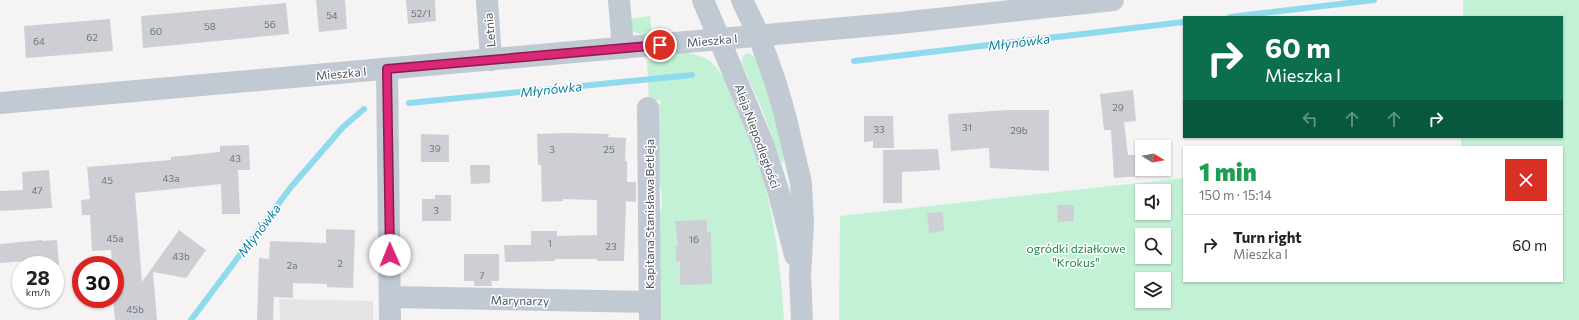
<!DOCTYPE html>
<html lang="en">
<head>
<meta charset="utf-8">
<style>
  body { margin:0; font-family:Commissioner,sans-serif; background:#f2f2f2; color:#222; height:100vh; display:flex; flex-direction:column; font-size:15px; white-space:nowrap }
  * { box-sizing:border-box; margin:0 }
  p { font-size:13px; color:#767676 }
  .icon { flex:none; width:22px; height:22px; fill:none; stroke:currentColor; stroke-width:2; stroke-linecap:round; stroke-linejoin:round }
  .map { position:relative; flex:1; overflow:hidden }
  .sheet { position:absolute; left:1183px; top:146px; width:380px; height:136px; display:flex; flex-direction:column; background:#fff; border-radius:0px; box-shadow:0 1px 3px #0004 }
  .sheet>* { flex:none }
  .hud { position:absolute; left:1183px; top:16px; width:380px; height:122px; border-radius:0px; box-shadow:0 1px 3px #0004; background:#0b6e4f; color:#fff; overflow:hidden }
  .needle { width:26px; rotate:101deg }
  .tools { position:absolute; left:1135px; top:140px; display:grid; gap:8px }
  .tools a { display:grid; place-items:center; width:36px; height:36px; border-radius:0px; background:#fff; box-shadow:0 1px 3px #0004; font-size:20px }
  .speed { position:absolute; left:12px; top:256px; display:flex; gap:8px; font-size:20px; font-weight:700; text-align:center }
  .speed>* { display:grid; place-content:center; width:52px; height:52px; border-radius:50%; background:#fff; box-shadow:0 1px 3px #0004; line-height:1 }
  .speed small { font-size:10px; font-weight:400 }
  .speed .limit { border:6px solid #d22; background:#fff; color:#111 }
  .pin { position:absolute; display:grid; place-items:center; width:34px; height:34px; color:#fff; margin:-17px; border:2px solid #fff; border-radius:50%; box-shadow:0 1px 4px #0007 }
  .me { position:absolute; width:44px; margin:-22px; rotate:359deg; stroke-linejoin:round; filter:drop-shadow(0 0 3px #0008) }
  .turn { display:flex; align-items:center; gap:14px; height:84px; padding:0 16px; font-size:18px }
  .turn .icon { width:52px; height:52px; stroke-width:2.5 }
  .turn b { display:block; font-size:28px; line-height:34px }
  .lanes { display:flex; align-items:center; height:38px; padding:0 16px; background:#0003; justify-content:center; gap:20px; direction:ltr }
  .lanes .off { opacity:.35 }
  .round { display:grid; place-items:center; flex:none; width:42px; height:42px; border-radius:0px; background:#f2f2f2 }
  .headline { display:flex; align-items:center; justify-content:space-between; height:68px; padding:0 16px }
  h1 { font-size:24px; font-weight:800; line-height:30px; color:#1e9e55 }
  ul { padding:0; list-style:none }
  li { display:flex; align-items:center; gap:12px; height:60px; padding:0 16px; border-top:1px solid #e0e0e0 }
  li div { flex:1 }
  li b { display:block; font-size:15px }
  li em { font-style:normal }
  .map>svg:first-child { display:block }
</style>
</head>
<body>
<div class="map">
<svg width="1579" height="320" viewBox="0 0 1579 320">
  <rect width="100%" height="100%" fill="#f5f3f3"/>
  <path fill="#e6e4e5" d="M279,299L373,301V320H280Z"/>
  <g fill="#c3f1d5" fill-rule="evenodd">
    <path d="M1463,0H1579V320H839L840,216L1184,178V281H1562V147H1460H1461V137H1562V17H1463ZM1142,191H1164V213H1142ZM1142,235H1164V257H1142ZM1142,279H1164V301H1142Z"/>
    <path d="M650,16L652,35L644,36L630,30L627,19Z"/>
    <path d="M688,53C697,55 706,57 713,64C726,77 732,95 738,112C744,125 750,138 755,152C773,205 781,264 784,320H659V216C664,203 662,190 658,178L657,107L662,101L649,99L647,61L666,58L665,54Z"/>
    <path d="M747,53C751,54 754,56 756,60C762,71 788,157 783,164L781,162L764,114L743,66C742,61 741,57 747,53Z"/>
  </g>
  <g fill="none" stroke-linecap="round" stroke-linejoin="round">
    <g stroke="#90daee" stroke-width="6">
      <path d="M1230,17L1374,0"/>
      <path d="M854,61L1184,22"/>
      <path d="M409,103L692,75"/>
      <path d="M191,320L291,187L343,127L364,109"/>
    </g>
  </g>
  <g fill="#cdcfd5">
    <path d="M316,0H345L347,29L319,32Z"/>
    <path d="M406,0H435L436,21L408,24Z"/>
    <path d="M286,3L289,34L143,48L141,16Z"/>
    <path d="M110,19L113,51L26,58L24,26Z"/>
    <path d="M1133,90L1136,121L1124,122L1128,155H1142V176L1114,178L1111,130H1104L1100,94Z"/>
    <path d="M1008,110H1049V171L990,168L989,148L951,151L948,114Z"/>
    <path d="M864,116H893L894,148H873V141L864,142Z"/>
    <path d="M567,133L609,134L608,137L626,138L625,161H627V182H636V202L626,201L624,261H597V259H555V261L505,262L504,245H531V231H557V236L597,235V200L563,199V201L542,202L541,165H538L537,134Z"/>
    <path d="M421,134L449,135V162H421Z"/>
    <path d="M249,145L250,170H238L240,214H222L221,184L135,193L142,282L179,230L206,250L186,278L153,272L157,320H115L113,299H115V265H112L111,250L92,251L90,215H82L81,200L90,199L87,167L171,160V157L220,152V146Z"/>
    <path d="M938,149L940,170L902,172V203H883V150Z"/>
    <path d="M470,165H490V183L471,184Z"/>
    <path d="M49,170L52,208L0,211V191L23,190L22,172Z"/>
    <path d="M435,195H451V221H422V199H435Z"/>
    <path d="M1057,205H1074V221L1058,222Z"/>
    <path d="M943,212L944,231L929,233L927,213Z"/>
    <path d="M707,220V232H711L712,284L680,285V261H676V246H678L675,221Z"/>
    <path d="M326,229L355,230L353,288L327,287V284L293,283V298L274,297L273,320H257L259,258L269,259L270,241L326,243Z"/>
    <path d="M42,240V241L57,240L59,265H28V261L0,263V244Z"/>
    <path d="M464,254H499V281H491L492,286H474V281H464Z"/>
  </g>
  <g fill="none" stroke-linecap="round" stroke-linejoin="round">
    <g stroke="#c1cad2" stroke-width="22">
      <path d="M487,0L491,60"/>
      <path d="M619,0L623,48"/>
      <path d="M703,0L763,144L778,190L795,255"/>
      <path d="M742,0L759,36L776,84L785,115L801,183L803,223L800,276L802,320"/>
      <path d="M387,69L390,320"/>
      <path d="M0,103L900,23L1113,0"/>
      <path d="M648,108L650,320"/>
      <path d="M390,297L650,302"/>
    </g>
  </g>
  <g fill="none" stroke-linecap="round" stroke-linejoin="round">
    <defs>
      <path id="route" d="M390,255L387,69L660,45"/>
    </defs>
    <use href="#route" stroke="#8e194d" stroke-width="10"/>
    <use href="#route" stroke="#db2777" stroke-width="7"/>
  </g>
  <g text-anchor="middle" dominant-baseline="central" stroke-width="3" stroke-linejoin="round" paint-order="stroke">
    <g font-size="10" fill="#6b747e">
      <text x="421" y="13">52/1</text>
      <text x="332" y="15">54</text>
      <text x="270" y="24">56</text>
      <text x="210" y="26">58</text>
      <text x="156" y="31">60</text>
      <text x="92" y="37">62</text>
      <text x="39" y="41">64</text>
      <text x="1118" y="107">29</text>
      <text x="967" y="127">31</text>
      <text x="879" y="129">33</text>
      <text x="1019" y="130">29b</text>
      <text x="435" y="148">39</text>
      <text x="552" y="149">3</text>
      <text x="609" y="149">25</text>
      <text x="235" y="158">43</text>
      <text x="171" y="178">43a</text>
      <text x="107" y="180">45</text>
      <text x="37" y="190">47</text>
      <text x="436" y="210">3</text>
      <text x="115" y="238">45a</text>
      <text x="694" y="239">16</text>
      <text x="550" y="243">1</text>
      <text x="611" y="246">23</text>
      <text x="181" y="256">43b</text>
      <text x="340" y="263">2</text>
      <text x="292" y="265">2a</text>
      <text x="482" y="275">7</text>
      <text x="135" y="309">45b</text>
    </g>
    <g font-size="12" fill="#4a5661" stroke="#fff">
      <text transform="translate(489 30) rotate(-95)">Letnia</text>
      <text transform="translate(712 40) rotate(-5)">Mieszka I</text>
      <text transform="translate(341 73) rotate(-5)">Mieszka I</text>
      <text transform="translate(758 136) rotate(70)">Aleja Niepodległości</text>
      <text transform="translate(649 214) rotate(-90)">Kapitana Stanisława Betleja</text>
      <text transform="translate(520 300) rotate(1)">Marynarzy</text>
    </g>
    <g font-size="12" fill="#17864f" stroke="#fff">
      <text x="1076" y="248">ogródki działkowe<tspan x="1076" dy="14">"Krokus"</tspan></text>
    </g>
    <g font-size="13" font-style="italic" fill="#0c7c9b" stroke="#fff">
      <text transform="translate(1019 42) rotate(-7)">Młynówka</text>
      <text transform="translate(551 89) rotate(-6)">Młynówka</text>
      <text transform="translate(259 230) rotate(-53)">Młynówka</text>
    </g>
  </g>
</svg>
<div class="tools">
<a><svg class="needle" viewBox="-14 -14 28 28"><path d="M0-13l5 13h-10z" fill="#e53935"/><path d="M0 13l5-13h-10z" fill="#767676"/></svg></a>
<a><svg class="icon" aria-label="sound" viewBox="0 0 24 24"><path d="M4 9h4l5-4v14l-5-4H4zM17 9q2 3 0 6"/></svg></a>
<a><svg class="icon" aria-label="search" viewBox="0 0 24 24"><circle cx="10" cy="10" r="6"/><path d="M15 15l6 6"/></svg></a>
<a><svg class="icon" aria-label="layers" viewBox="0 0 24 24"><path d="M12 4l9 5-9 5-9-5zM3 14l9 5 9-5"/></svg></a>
</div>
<div class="speed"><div>28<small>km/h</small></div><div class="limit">30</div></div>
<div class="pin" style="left:660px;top:45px;background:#d93025"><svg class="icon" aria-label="arrive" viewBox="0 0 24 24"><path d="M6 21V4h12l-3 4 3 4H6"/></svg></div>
<svg class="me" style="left:390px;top:255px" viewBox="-20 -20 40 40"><circle r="19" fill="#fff"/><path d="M0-13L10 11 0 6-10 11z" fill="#db2777"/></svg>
<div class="hud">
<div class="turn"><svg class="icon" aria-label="right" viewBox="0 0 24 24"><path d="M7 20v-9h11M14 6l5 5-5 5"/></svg><div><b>60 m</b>Mieszka I</div></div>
<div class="lanes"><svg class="icon off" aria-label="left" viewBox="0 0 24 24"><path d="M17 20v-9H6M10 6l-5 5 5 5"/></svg><svg class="icon off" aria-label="ahead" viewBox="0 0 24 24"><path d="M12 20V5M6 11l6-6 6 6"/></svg><svg class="icon off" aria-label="ahead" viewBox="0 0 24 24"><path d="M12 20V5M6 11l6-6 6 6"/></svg><svg class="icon" aria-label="right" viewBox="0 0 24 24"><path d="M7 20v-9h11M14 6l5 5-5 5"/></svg></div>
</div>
<section class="sheet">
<div class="headline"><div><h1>1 min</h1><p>150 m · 15:14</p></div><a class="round" style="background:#d93025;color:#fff"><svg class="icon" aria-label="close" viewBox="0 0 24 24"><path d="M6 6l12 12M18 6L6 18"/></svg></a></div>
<ul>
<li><svg class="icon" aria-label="right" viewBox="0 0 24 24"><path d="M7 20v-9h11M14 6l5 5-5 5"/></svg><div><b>Turn right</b><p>Mieszka I</p></div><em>60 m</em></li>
</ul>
</section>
</div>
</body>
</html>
